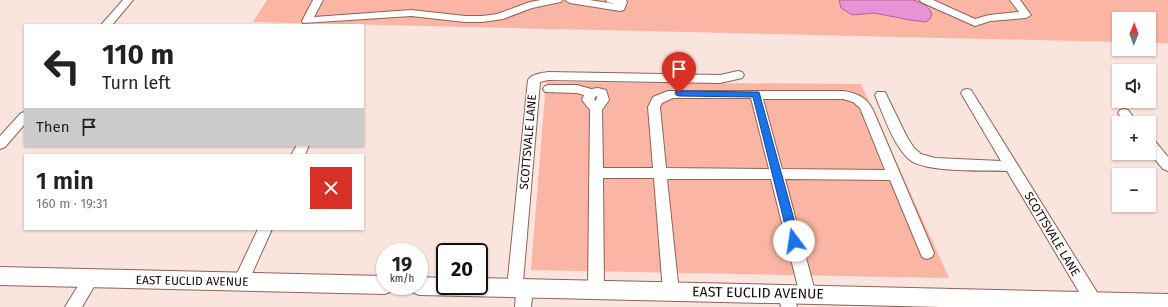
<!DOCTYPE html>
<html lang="en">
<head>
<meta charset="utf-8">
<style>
  body { margin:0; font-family:"Fira Sans",sans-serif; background:#f2f2f2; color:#222; height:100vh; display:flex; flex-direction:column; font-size:15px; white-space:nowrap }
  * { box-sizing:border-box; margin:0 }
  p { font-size:13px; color:#767676 }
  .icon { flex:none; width:22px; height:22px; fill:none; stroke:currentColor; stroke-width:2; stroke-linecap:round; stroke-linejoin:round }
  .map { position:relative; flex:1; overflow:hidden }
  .panel { position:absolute; left:24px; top:154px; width:340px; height:76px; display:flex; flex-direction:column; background:#fff; border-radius:0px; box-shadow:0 1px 3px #0004 }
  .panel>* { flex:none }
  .guide { position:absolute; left:24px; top:24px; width:340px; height:122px; border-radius:0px; box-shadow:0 1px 3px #0004; background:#fff; color:#222; overflow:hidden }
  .needle { width:26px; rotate:1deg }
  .tools { position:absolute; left:1112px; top:12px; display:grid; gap:8px }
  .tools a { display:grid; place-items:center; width:44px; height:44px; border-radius:0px; background:#fff; box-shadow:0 1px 3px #0004; font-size:20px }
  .speed { position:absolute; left:376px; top:243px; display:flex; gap:8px; font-size:20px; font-weight:700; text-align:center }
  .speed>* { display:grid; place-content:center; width:52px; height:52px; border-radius:50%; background:#fff; box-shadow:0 1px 3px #0004; line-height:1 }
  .speed small { font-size:10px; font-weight:400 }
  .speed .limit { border:2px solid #111; border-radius:6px; background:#fff; color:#111 }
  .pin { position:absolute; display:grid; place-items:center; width:34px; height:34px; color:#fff; margin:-41px -17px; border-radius:50% 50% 50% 0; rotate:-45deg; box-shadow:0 0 4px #0007 }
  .pin .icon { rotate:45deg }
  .me { position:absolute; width:44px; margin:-22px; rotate:346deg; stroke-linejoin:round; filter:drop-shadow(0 0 3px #0008) }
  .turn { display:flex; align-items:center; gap:14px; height:84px; padding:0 12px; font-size:18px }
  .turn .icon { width:52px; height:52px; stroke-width:2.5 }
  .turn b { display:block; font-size:28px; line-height:34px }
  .then { display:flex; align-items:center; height:38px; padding:0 12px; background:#0003; gap:8px; font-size:15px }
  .round { display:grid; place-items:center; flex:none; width:42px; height:42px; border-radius:0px; background:#f2f2f2 }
  .overview { display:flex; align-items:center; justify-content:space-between; height:68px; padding:0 12px }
  h1 { font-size:24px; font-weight:600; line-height:30px }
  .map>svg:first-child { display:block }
</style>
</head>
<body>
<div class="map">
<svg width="1168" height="307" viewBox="0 0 1168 307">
  <rect width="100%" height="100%" fill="#f9e4de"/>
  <g fill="#fab5a4">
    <path d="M267,0H1168V43H1149V19H1119V42L253,22Z"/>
    <path d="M546,82L861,84L949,278L531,270Z"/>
  </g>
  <path fill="#e793d5" stroke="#a96996" d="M839,0H913C922,3 928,5 932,14L930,19L926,22L910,20L874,13L852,15L841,8Z"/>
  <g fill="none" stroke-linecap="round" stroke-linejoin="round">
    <defs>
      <g id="minor">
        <path d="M123,0H133L112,25H101Z"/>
        <path d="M313,0H323L314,17L411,10L465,16H482L497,14L530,2L541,0H562L561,2L532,8L503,19L482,22H465L411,16L303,23L302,21Z"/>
        <path d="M565,0H589L616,4L607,2L606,0H626L627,2L624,10L620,11L570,3Z"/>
        <path d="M920,0H933L975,19L989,15L1019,12L1010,0H1020L1031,15L1026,18L990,21L975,26L921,2Z"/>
        <path d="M738,71L742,72L744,75L742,78L720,83L548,80L540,82L523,282L531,283L533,288L531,307H515L516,294L509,293L507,288L528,80C532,74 541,73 548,72L720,75Z"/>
        <path d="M549,85H577L591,89L598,88L606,90L609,100L602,110L603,168H653L648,107L653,97L668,91H843C857,93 866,97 873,110L934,253L932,257L927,259L922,257L890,180L785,179L816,295L814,300L808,302L802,300L800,295L771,179H667L679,292L677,297L671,299L665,297L663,292L654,178H603L604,290L602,295L596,297L590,295L588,290L590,110L582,100L584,95L577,93L545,92L543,89L545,86ZM596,96H597L596,101L594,99ZM673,98H751L769,169L666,168L660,107L662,103ZM763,99H843L853,102L860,108L885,170L782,169Z"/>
        <path d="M967,89L971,90L1100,297L1102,302L1100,307H1088L1007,171C986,170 926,173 910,160C894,147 883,114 875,95L877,92H885L907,137L914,148L921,154L935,158L1001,161L961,93L963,90Z"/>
        <path d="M1124,109L1128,110L1138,123H1125L1118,113L1120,110Z"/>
        <path d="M25,112V124L5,147L0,149V136L21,113Z"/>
        <path d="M1149,138L1154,140L1168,157V171L1163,169L1149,152Z"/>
        <path d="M297,145H309L305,155H291Z"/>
        <path d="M258,229H272L246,287L241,289L236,287L233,282Z"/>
        <path d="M91,271L96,273L99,278L82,307H65L86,273Z"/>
        <path d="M786,287L792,289L797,307H781L778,294L780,289Z"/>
      </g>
      <g id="major">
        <path d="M0,267L385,276V286H395L392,291L385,294L0,285Z"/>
        <path d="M419,277L445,278V286H479V278L1168,294V307H942L419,295L412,292L409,286H419Z"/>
      </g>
    </defs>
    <use href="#minor" stroke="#8f6358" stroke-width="2"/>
    <use href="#major" stroke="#8f6358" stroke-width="2"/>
    <use href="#minor" fill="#fff" fill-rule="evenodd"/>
    <use href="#major" fill="#fff" fill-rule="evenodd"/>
  </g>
  <path fill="#1a73e8" stroke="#114b97" d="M676,91L759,92L800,241L798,244L794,245L791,244L789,241L753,97L679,96L676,95L675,93Z"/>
  <g text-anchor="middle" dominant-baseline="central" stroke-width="3" stroke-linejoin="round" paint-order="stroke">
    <g font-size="12" fill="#170704" stroke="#fff">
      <text transform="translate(528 142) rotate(-85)">SCOTTSVALE LANE</text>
      <text transform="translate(1052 234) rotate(59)">SCOTTSVALE LANE</text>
      <text transform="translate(192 281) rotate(1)">EAST EUCLID AVENUE</text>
    </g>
    <g font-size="14" fill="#170704" stroke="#fff">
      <text transform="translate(758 293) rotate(1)">EAST EUCLID AVENUE</text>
    </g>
  </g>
</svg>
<div class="tools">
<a><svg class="needle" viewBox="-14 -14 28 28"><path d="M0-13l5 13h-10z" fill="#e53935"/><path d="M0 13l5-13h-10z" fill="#767676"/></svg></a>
<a><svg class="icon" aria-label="sound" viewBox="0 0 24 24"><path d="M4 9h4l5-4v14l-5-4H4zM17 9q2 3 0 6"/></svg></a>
<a>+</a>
<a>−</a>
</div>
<div class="speed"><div>19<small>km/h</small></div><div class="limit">20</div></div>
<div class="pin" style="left:679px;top:93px;background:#d93025"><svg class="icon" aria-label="arrive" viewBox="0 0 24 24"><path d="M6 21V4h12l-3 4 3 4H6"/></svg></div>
<svg class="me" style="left:794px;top:241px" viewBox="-20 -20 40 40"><circle r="19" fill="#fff"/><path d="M0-13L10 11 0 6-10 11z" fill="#1a73e8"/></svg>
<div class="guide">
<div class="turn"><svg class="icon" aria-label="left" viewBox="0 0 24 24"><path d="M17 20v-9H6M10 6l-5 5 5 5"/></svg><div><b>110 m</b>Turn left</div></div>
<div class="then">Then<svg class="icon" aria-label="arrive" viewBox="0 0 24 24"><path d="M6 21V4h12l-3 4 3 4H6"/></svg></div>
</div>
<section class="panel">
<div class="overview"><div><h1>1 min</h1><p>160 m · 19:31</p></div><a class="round" style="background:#d93025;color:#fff"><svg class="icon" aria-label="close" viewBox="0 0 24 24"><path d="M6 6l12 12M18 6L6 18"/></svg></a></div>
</section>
</div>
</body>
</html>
